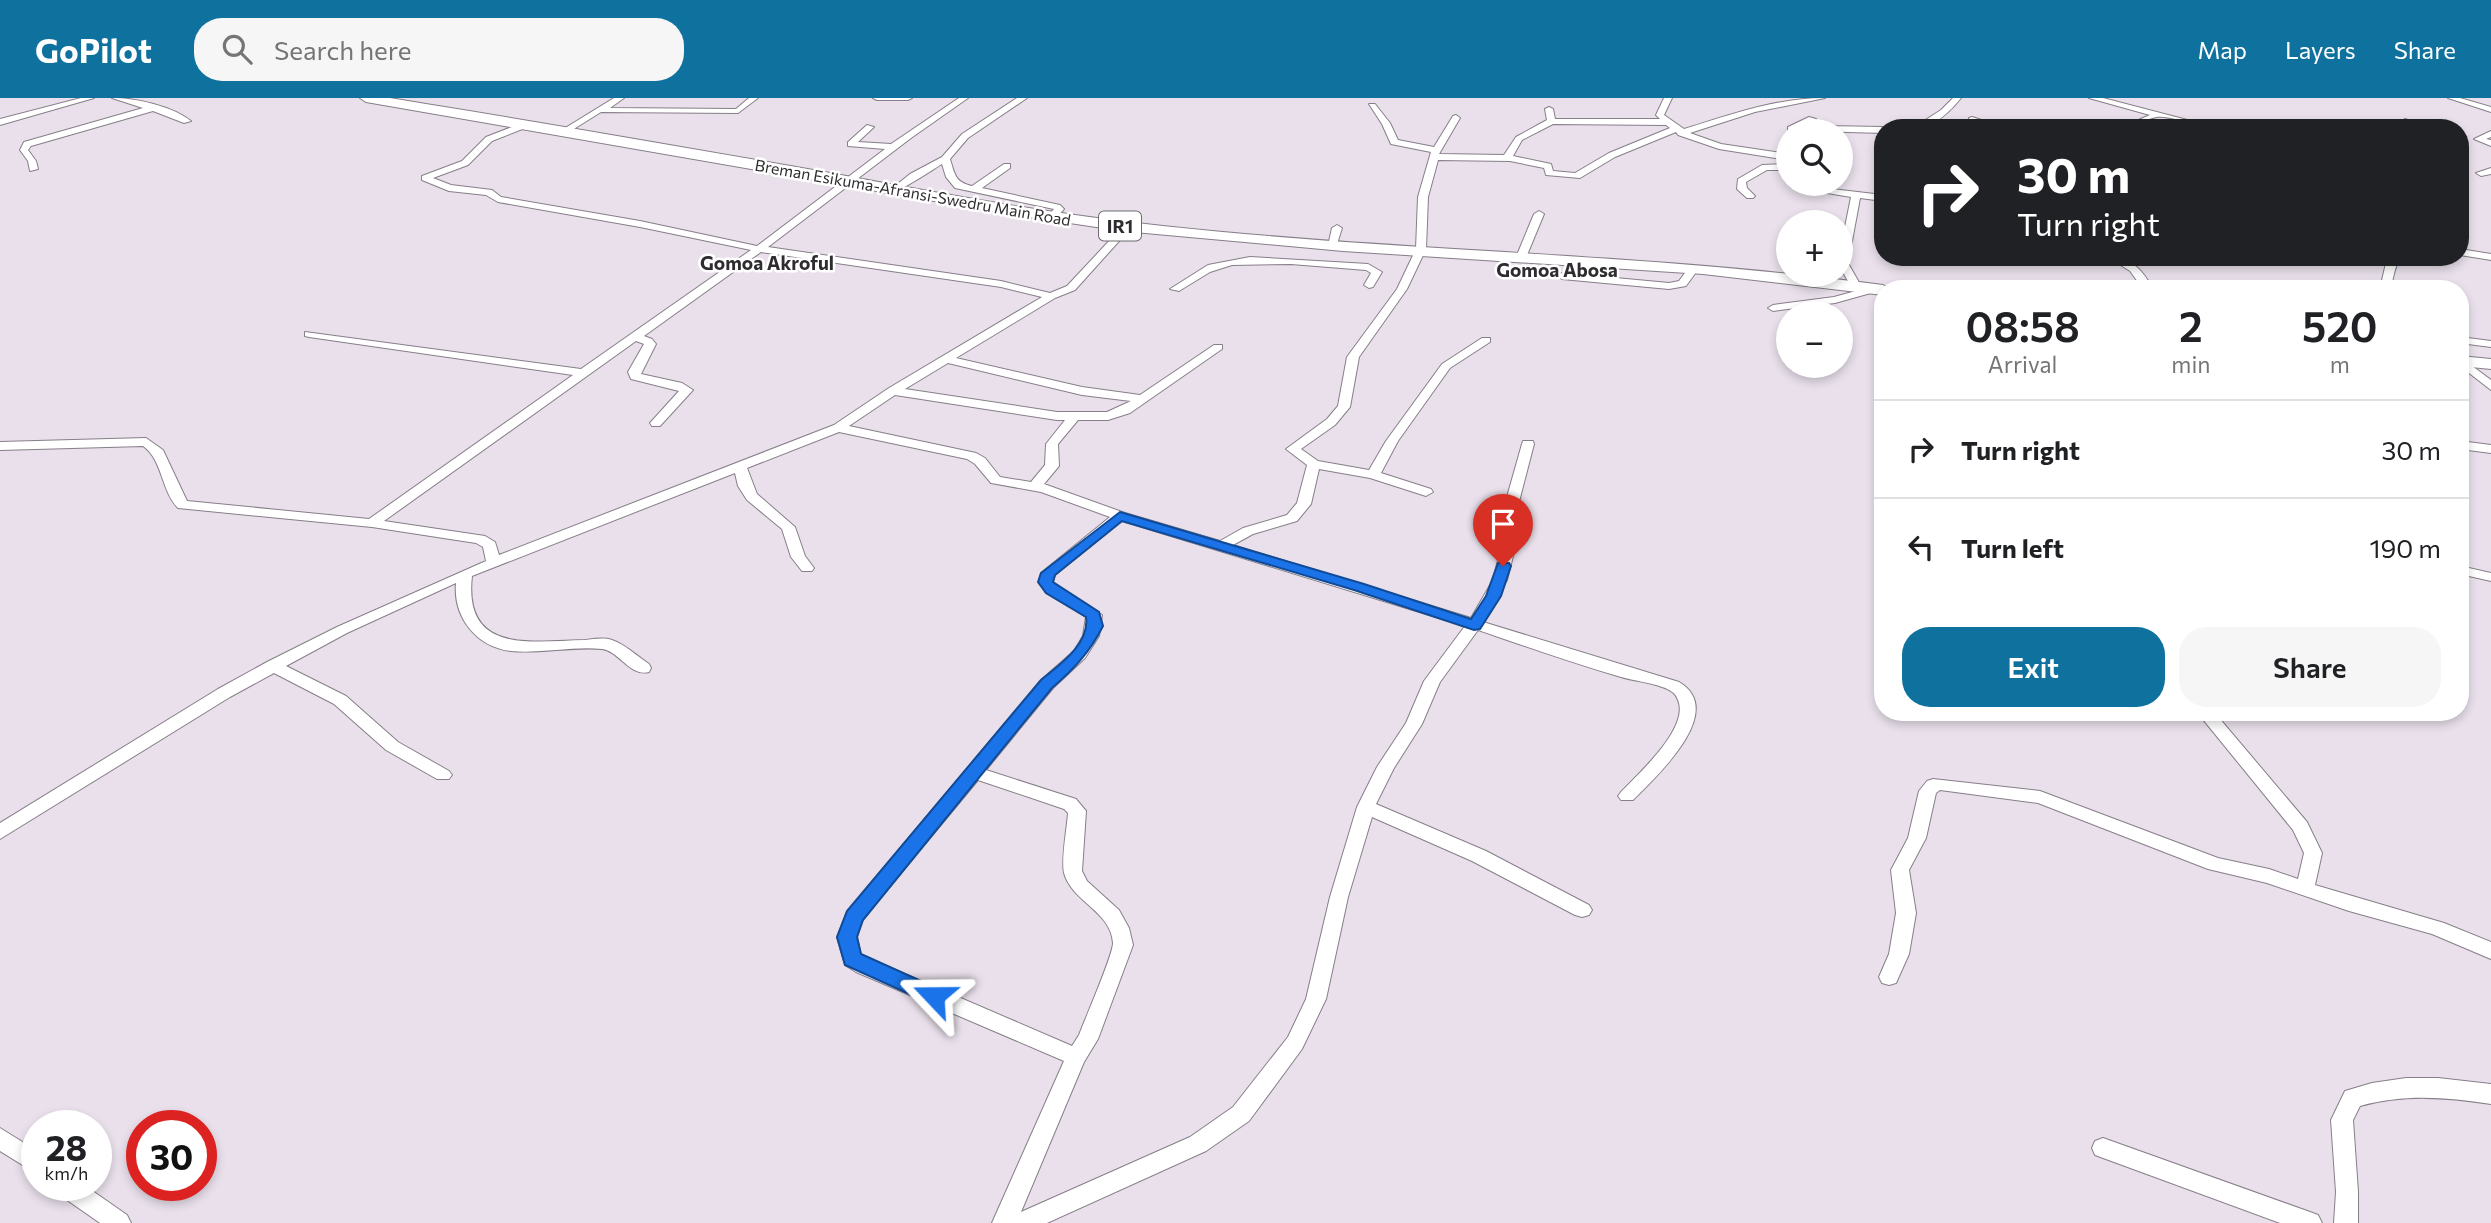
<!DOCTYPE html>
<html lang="en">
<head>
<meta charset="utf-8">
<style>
  body { margin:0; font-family:Commissioner,sans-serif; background:#f6f6f6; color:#202124; height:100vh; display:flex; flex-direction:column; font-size:26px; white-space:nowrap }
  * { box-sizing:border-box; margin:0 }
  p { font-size:23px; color:#757577 }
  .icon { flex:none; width:38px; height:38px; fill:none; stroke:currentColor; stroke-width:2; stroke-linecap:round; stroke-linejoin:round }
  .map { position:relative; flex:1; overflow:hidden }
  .drawer { position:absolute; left:1874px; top:182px; width:595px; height:441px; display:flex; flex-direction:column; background:#fff; border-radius:28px; box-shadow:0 4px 10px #0003 }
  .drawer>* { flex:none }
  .top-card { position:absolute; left:1874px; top:21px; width:595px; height:147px; border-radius:28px; box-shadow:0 4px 10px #0003; background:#202124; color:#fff; overflow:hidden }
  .fabs { position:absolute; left:1776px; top:21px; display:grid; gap:14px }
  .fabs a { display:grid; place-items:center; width:77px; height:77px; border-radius:50%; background:#fff; box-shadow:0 4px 10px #0003; font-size:35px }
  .speed { position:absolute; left:21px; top:1012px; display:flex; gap:14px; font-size:35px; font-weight:700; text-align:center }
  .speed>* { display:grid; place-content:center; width:91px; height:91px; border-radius:50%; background:#fff; box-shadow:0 4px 10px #0003; line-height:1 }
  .speed small { font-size:18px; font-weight:400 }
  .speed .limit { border:10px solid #d22; background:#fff; color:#111 }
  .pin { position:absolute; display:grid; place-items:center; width:60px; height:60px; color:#fff; margin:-72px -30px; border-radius:50% 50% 50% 0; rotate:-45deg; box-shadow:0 0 7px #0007 }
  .pin .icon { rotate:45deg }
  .me { position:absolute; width:77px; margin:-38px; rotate:293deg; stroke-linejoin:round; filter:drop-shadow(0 0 5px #0008) }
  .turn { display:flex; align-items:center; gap:24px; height:147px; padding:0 28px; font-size:32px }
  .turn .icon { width:91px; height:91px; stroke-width:2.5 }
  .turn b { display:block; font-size:49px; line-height:60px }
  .eta { display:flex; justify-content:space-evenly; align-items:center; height:119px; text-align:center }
  .eta b { font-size:42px; font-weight:600; line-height:49px }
  .primary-button { display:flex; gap:14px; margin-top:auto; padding:14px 28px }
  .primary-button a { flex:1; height:80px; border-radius:28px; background:#0f719e; color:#fff; font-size:28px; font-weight:600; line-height:80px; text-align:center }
  .primary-button a+a { background:#f6f6f6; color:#202124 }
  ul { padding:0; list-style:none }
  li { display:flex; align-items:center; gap:21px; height:98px; padding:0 28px; border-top:2px solid #e0e0e0 }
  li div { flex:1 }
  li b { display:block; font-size:26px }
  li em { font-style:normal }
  header { display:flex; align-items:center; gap:42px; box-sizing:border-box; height:98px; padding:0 35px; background:#0f719e; color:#fff }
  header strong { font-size:33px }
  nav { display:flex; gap:38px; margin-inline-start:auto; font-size:24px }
  .search { width:490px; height:63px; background:#f6f6f6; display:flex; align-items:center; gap:18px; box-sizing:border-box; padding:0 24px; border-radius:28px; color:#757577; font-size:26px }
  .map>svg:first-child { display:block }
</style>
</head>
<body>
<header>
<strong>GoPilot</strong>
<div class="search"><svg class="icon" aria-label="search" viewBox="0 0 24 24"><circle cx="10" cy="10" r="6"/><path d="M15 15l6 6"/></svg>Search here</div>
<nav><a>Map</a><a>Layers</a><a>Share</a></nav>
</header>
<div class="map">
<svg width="2491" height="1125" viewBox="0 0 2491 1125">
  <rect width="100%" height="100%" fill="#e9e0eb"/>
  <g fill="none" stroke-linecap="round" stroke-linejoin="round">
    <defs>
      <g id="street">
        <path d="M81,0H94L0,27V21Z"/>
        <path d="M112,0C136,0 172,8 191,23L184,25L153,13L31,48L28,52L36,63L38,71L30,73L28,63L20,52L24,44L143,10Z"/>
        <path d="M614,0H624L610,10L736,11L749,0H758L738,15L601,14L569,34L562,32Z"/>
        <path d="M873,0H912L908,2H877Z"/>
        <path d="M959,0H968L911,40L768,149L1001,183L1050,195L1067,188L1124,127H1130V131L1075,192L1055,200L956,260L1082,289L1140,297L1214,247H1222V251L1130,315L1108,322H1078L1058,346L1059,368L1044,386L1125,415L1220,443L1243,430L1287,417L1297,405L1307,367L1286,351L1327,321L1338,308L1347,259L1397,191L1416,151L1418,99L1431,54L1391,46L1382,26L1369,6H1375L1390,25L1398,42L1434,49L1453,18L1456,17L1460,20L1439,56L1504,57L1516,39L1547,22L1545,11L1549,9L1553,11L1555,21H1660L1656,17L1664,0H1672L1664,17L1684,31C1730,17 1776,0 1825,0L1755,14L1690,35L1721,46L1788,56V62L1719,51L1678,37L1676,34L1615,59L1580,80L1546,77L1544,70L1510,63L1438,62L1428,99L1426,151L1407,191L1359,259L1350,309L1335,327L1301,351L1318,363L1369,372L1386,343L1442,266L1482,240H1490V244L1450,270L1398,343L1381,375L1431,391L1433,394L1426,398L1370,380L1319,371L1311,406L1297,423L1253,436L1233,447L1471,520L1493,482L1500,454L1499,427L1522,346L1523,343H1533L1534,346L1513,427L1514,454L1507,482L1483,524L1679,584C1728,613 1656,679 1633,702H1621L1618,698L1621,694C1638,676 1690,630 1678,602C1676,595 1669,591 1662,589C1649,584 1634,583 1621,579C1573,565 1525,548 1478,532L1440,584L1422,626L1394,670L1376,706L1486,753L1589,807L1592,812L1589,817L1582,819L1575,817L1472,763L1372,719L1348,799L1326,901L1302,951L1249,1023L1206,1053L1047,1125H992L1064,963L856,874L845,867L837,839L847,814L1041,582L1074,553L1083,538L1086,519L1046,495L1039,484L1041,475L1110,419L1041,394L991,385L975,366L967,361L839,334L747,370L757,396L795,429L805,458L814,470L812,473H802L791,459L782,431L747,402L738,388L735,375L472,478C463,557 532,543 585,542C593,541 604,539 612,542C625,546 638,559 649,566L651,570L649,574C630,579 619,553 602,551C572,548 541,556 511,553C476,549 453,519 456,485L347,535L286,568L346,598L398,644L449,673L452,677L449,681H437L386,652L334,606L274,575L230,599L0,741V725L218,591L267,564L337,529L486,463L483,449L476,445L372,429L178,410C161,393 163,362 143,348L0,352V344L146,340L163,352L187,403L369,421L573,277L309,239L305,238V234L581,271L751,152L640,129L498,104L486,97L449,93L422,82V78L462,63L486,39L527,23L531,26L530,28L492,43L468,67L433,80L451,87L492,92L501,99L640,123L757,148L885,51L848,48V44L867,27L874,29L858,44L891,46ZM1553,26L1666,27L1670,30L1609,55L1575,75L1553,73L1551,66L1513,58L1522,42ZM761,154L1001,189L1042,199L889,290L834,327L499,457L495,444L485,438L384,423L636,243L644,246L628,274L631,281L679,293L650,325L652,328H660L693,292L682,285L641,276L656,246L652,241L644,238ZM948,265L1082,297L1131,303L1107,314H1057L905,291ZM895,297L1057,322H1065L1046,346L1045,367L1031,384L1000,379L985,360L976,355L849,328ZM1122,423L1465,528L1424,583L1406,625L1377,669L1357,709L1330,799L1306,901L1288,939L1233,1009L1190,1039L1021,1114L1084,964L1098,941L1133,847L1129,830L1119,812L1087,783L1082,773L1086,713L1076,701L986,672L1053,590L1085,560L1099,538L1102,517L1056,489L1053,484L1055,477ZM978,682L1064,711L1068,715C1067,730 1061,761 1064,775C1072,804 1111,813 1113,845C1113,857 1085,921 1079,937L1072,948L861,857L857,839L862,822Z"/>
        <path d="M1017,0H1027L968,40L950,61C955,77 955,84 972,88L1004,66H1010V70L982,90L1060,107L1064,111L1055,121L1047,119L1054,111L955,90L946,79L942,66C932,72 901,93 894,93V89L910,76L942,59L962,36Z"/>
        <path d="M1953,0H1961C1949,15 1933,30 1913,30L1941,12Z"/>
        <path d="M2089,0H2103L2218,30C2200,30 2170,17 2157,19C2144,21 2135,30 2120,30L2150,17Z"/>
        <path d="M2448,0H2460L2491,9V14Z"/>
        <path d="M1809,19L1816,21L1796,33H1788V29Z"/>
        <path d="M1972,19L2000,28L2001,30H1988L1969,24V20Z"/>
        <path d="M2405,21L2425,28L2426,30C2417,30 2408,30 2401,24Z"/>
        <path d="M1826,28L1883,29L1884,30L1883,35L1812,33Z"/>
        <path d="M2491,33V39L2486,41L2491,42V48L2474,41Z"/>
        <path d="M1788,66V72H1767L1746,84L1747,90L1755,98L1753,100H1747L1737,91L1738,81L1762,67Z"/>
        <path d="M2491,70V76L2481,78L2476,75Z"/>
        <path d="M1814,86H1823L1832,91L1883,97V103L1860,100L1848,165L1861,188L1860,190H1852L1841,171V149L1851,99L1821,94Z"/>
        <path d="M1539,113L1544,116L1527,157L1518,159L1517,157L1534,116Z"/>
        <path d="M1337,127L1342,130L1337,146L1328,148L1332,130Z"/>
        <path d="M2460,151L2491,156V162L2460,157Z"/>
        <path d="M1250,159L1368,166L1382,174L1373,189L1369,190L1364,187L1371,175L1366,172L1291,166L1232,167L1210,174L1179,193L1170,191L1208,167Z"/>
        <path d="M2108,159C2131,159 2142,171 2153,191H2143L2130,173Z"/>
        <path d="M2390,159H2401C2394,168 2394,180 2390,191H2380L2386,165Z"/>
        <path d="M1690,168L1699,170L1686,188L1669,191L1562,181L1557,178L1562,175L1669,185L1679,183Z"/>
        <path d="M1874,188L1879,191L1878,193L1835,205L1773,213L1768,210L1773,207L1834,199Z"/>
        <path d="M2460,239L2491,243V249L2460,245Z"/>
        <path d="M2460,259L2491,282V292L2460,268Z"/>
        <path d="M2460,343L2491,347V355L2460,351Z"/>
        <path d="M2460,468L2491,475V483L2460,476Z"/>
        <path d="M2197,614H2214L2307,724L2322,755L2315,787L2444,825L2491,844V861L2432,836L2349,813L2267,785L2208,771L2038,705L1940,692L1936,695L1926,740L1909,772L1916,815L1909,856L1896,885L1889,887L1882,885L1879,879L1889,856L1896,815L1891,772L1908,740L1919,693L1927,683L1933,681L2040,693L2218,760L2269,771L2298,781L2304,755L2293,732Z"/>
        <path d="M2406,980H2438L2491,986V1006C2446,999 2404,996 2360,1008L2353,1022L2358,1094V1125H2334L2336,1094L2331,1022L2345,993L2372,985Z"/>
        <path d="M0,1030L37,1053V1076L0,1053Z"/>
        <path d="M2103,1040L2310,1114L2318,1117L2322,1125H2280L2095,1057L2092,1050L2095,1043Z"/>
        <path d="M54,1087H84L127,1117L131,1125H100L57,1095Z"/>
      </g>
      <g id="primary">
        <path d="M360,0H390L426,6C557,27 688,50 819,73C933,94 1047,116 1163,128C1402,154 1647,155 1883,187L1890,191H1883V197L1703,176L1343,153L1123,133L1003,115L366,4Z"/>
        <path d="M2460,258L2491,261V271L2460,268Z"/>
      </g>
    </defs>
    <use href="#street" stroke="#867e88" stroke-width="2"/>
    <use href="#primary" stroke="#867e88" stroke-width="2"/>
    <use href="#street" fill="#fff" fill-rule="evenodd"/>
    <use href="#primary" fill="#fff" fill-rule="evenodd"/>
  </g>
  <path fill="#1a73e8" stroke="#114b97" stroke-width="2" d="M1120,414L1364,486L1471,521L1486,498L1498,465H1509L1511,468L1501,498L1480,531L1474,532L1354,492L1122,423L1055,477L1053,484L1099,514L1103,528C1090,554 1074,571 1052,590L863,822L857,839L861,856L941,892L944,898L941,904L934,907L927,904L845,867L837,839L847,813L1041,582C1059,567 1090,546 1086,519L1046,495L1038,484L1041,475Z"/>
  <g text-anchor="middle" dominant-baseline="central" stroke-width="5" stroke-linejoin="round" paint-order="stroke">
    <g font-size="16" fill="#2f2c30" stroke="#fff">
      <text transform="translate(913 94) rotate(10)">Breman Esikuma-Afransi-Swedru Main Road</text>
    </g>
    <rect fill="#fff" stroke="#6d6b6e" stroke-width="2" x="1099" y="113.5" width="42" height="29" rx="5"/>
    <g font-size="18" font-weight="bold" fill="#2f2c30">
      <text x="1120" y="128">IR1</text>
    </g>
    <g font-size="19" font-weight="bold" fill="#2f2c30" stroke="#fff">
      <text x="767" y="164">Gomoa Akroful</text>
      <text x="1557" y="171">Gomoa Abosa</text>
    </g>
  </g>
</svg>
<div class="fabs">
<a><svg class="icon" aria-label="search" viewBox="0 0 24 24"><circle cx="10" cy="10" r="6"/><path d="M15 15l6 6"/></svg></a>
<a>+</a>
<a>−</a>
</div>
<div class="speed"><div>28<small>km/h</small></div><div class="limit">30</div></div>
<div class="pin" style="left:1503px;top:468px;background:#d93025"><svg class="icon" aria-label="arrive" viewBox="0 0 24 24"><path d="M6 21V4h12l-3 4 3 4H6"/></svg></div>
<svg class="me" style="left:934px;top:898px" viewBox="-20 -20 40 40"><path d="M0-17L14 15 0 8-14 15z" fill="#1a73e8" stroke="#fff" stroke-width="4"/></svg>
<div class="top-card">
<div class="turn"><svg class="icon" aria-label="right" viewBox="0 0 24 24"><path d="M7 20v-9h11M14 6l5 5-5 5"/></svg><div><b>30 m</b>Turn right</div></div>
</div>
<section class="drawer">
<div class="eta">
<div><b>08:58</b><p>Arrival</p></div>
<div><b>2</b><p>min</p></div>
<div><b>520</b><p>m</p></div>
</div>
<ul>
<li><svg class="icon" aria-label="right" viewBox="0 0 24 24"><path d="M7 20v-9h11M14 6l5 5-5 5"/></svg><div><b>Turn right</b></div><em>30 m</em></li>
<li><svg class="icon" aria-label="left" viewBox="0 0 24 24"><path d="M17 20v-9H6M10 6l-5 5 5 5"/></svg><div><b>Turn left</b></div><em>190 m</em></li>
</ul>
<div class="primary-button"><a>Exit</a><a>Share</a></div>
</section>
</div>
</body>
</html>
